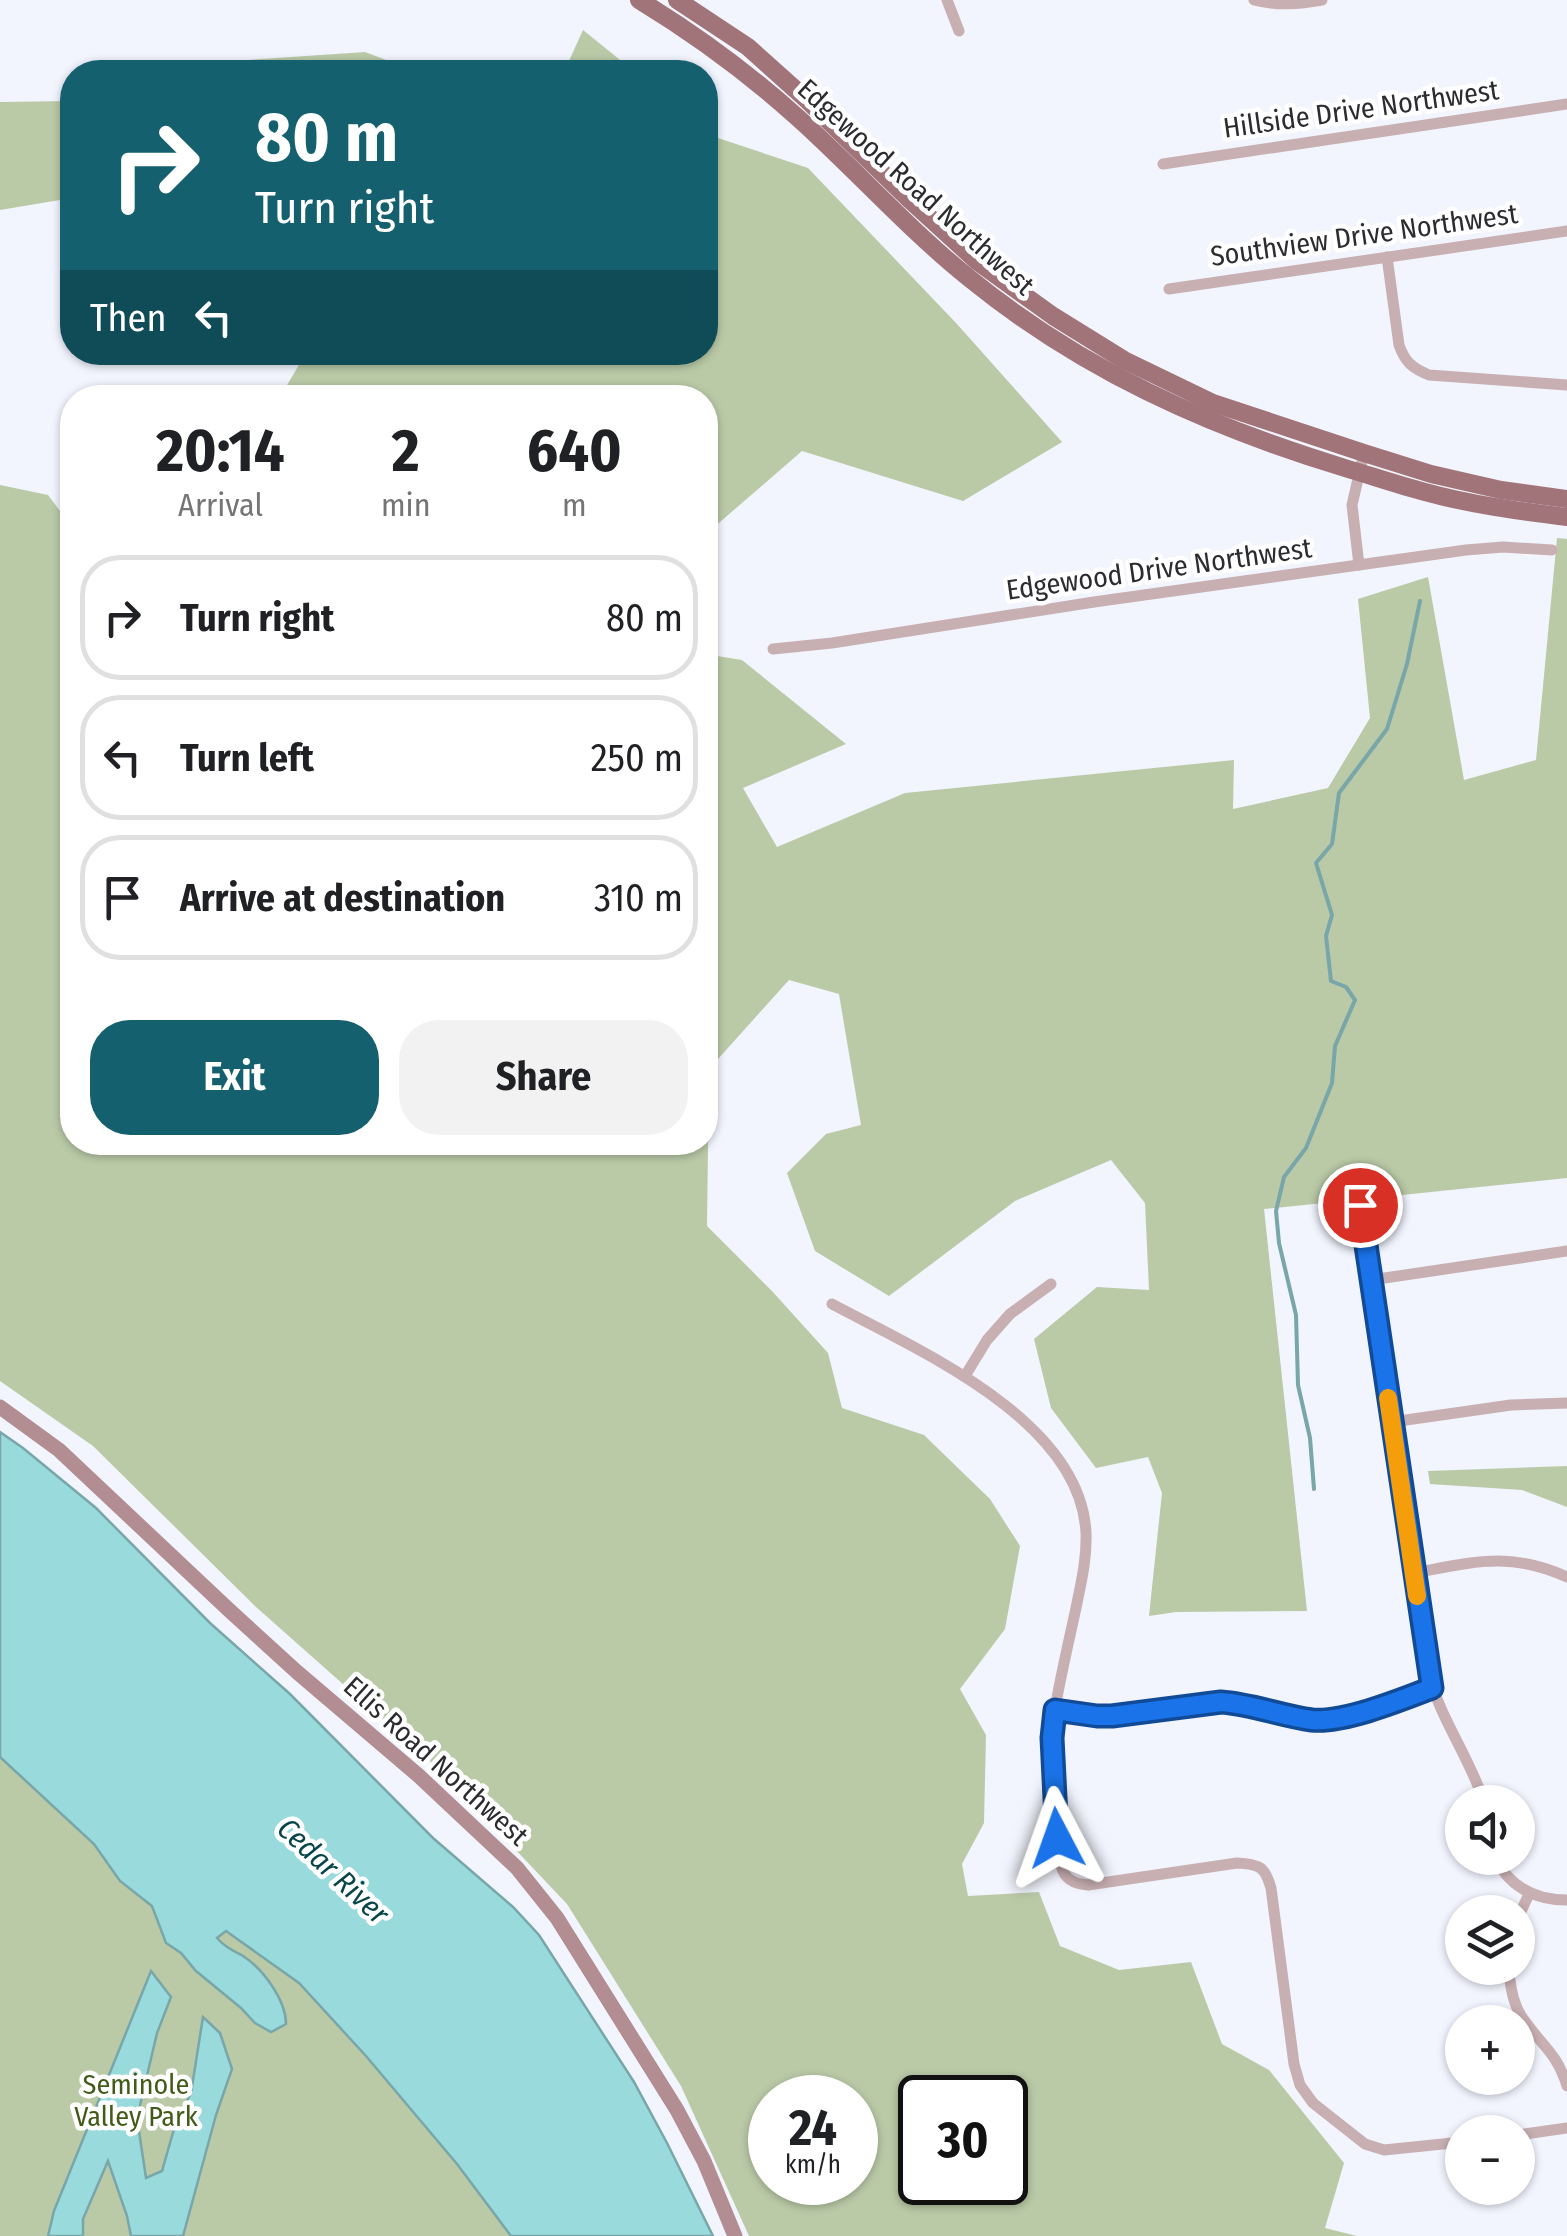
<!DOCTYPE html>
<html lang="en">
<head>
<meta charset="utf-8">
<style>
  body { margin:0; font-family:"Fira Sans Condensed",sans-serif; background:#f2f2f2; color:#202124; height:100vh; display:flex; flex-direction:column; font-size:38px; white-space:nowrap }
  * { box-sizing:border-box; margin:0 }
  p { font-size:32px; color:#757577 }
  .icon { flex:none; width:55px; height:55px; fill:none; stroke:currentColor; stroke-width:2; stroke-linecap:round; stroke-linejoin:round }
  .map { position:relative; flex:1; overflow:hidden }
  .sheet { position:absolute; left:60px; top:385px; width:658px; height:770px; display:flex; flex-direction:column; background:#fff; border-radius:40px; box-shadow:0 2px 8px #0004 }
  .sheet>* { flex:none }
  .top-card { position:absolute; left:60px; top:60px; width:658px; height:305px; border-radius:40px; box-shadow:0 2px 8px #0004; background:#15606e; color:#fff; overflow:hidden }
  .buttons { position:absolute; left:1445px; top:1785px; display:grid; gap:20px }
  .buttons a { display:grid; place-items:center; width:90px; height:90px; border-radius:50%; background:#fff; box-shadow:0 2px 8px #0004; font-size:50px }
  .speed { position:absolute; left:748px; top:2075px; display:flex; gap:20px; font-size:50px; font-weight:700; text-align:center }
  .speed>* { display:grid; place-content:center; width:130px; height:130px; border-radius:50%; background:#fff; box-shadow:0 2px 8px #0004; line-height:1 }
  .speed small { font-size:25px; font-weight:400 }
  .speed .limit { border:5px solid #111; border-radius:15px; background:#fff; color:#111 }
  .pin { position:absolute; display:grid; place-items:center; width:85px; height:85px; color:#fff; margin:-42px; border:5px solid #fff; border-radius:50%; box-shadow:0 2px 10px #0007 }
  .me { position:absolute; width:110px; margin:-55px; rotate:356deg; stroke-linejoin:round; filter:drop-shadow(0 0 8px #0008) }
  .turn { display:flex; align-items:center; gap:35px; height:210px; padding:0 30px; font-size:45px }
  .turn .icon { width:130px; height:130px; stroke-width:2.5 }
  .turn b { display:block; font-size:70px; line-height:85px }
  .then { display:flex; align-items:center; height:95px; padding:0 30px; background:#0003; gap:20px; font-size:38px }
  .eta { display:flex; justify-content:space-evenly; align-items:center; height:170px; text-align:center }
  .eta b { font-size:60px; font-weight:700; line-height:70px }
  .primary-button { display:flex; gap:20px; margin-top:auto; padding:20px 30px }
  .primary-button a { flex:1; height:115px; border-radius:40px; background:#15606e; color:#fff; font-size:40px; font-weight:700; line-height:115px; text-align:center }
  .primary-button a+a { background:#f2f2f2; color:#202124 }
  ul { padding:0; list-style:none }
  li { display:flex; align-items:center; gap:30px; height:125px; margin:0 20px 15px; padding:0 10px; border:5px solid #e0e0e0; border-radius:40px }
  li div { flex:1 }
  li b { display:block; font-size:38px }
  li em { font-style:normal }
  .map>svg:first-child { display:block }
</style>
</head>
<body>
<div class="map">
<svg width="1567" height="2236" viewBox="0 0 1567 2236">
  <rect width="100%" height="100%" fill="#f2f4fe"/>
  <g fill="#bacaa7" fill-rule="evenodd">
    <path d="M583,30L635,72H564Z"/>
    <path d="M365,52L418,72H114L117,69Z"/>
    <path d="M72,101V198L0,210V102Z"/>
    <path d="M705,129L715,137L808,168L957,324L1062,442L963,501L802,451L705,535V398L280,397L306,353L705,352Z"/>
    <path d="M0,485L48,495L72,527V1142H705V654L742,660L846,744L743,788L777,847L905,793L1234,760L1233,809L1328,788L1370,718L1358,599L1428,577L1464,780L1536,760L1557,538L1567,539V1178L1264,1209L1307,1611L1176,1612L1149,1616L1162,1493L1148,1457L1096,1468L1051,1408L1034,1339L1097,1287L1149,1290L1145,1203L1111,1160L1015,1201L889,1296L815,1251L787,1173L826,1134L861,1125L839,994L789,980L709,1069L707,1226L772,1291L828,1353L842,1408L924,1435L990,1499L1020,1546L1005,1629L960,1689L986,1735L984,1823L962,1864L968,1896L1039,1892L1060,1946L1119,1970L1191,1962L1222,2044L1269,2070L1344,2163L1325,2228L1357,2236H749L681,2086L567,1904L441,1771L256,1607L93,1446L0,1381ZM770,2098H855V2182H770ZM920,2098H1005V2182H920Z"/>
    <path d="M1567,1466V1507L1522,1490L1430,1484L1428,1471Z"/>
    <path d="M0,1757L94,1844L120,1881L152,1906L166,1943L181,1953L196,1971L241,2008L255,2023L242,1956L226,1949L216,1938L226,1931L299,1983L366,2056L457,2164L511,2236H0Z"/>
  </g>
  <g fill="#99dbdd" stroke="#78a6a9" stroke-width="2.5">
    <path d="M0,1432L23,1448L96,1508L210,1623L290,1694L433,1838L513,1907L539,1935L634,2082L667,2143L713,2236H511L457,2164L366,2056L299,1983L226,1931L217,1938C225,1947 232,1950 243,1956C263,1969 286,2000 286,2024L271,2032L255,2023L241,2008L196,1971L181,1953L166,1943L152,1906L120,1881L94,1844L0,1757Z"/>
    <path d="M151,1971L171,1997L157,2033L137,2118L146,2178L162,2171L176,2122L191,2093L203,2017L220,2033L232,2069L216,2115L183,2236H131L127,2216L108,2161L83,2219V2236H48L54,2211Z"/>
  </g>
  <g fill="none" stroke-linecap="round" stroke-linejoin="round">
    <path stroke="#78a6a9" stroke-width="4" d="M1314,1489L1310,1438L1298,1385L1296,1315L1279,1243L1276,1211L1284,1177L1306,1148L1332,1083L1335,1046L1355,1000L1346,987L1331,981L1326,936L1332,915L1316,863L1332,844L1339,793L1387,729L1407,664L1420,601"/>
    <g stroke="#c8afb2" stroke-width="11">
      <path d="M947,0L959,31"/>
      <path d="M1254,0C1278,6 1299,4 1322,0"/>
      <path d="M1163,164L1567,104"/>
      <path d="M1387,257L1399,345C1405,362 1412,368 1429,375L1567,385"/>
      <path d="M1169,289L1567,231"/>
      <path d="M1359,565L1352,505L1364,453"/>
      <path d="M773,649L832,643L1094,602L1466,550L1503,547L1552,550"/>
      <path d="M1360,1205L1429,1675C1441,1720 1470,1758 1484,1802"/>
      <path d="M1371,1280L1567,1251"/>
      <path d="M832,1304C918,1350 1081,1420 1086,1533C1087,1559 1081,1583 1076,1608C1068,1645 1059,1683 1053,1720C1050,1744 1053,1851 1063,1871C1068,1882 1078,1884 1088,1885L1237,1863C1260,1864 1265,1867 1271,1888L1294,2064L1300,2085L1313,2103L1365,2144L1384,2150L1462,2142"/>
      <path d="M965,1376L987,1340L1010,1314L1051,1284"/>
      <path d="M1392,1422L1511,1405L1567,1403"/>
      <path d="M1414,1573C1474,1562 1509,1551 1567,1577"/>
      <path d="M1055,1710L1097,1716H1112L1221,1702C1253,1704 1281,1716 1312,1720C1345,1723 1400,1699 1432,1689"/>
      <path d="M1495,1858C1510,1887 1535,1900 1567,1900"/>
      <path d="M1518,1918L1529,1894"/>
      <path d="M1508,1968C1511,1986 1512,2004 1524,2020C1542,2046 1557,2053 1567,2086"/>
      <path d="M1518,2135L1567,2128"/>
    </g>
    <path stroke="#b28d91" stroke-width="15" d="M0,1407L59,1450L229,1610L297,1672L419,1776L517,1868L557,1918L677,2110L704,2161L735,2236"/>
    <g stroke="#a1747a" stroke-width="18">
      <path d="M639,0C695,34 748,73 797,117C855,169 908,229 969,278C1082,370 1207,426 1345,468C1372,476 1398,485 1425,492C1472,505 1519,511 1567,517"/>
      <path d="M677,0L748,47L806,99L909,199L978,262L1053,316L1124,360L1213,403L1364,453L1431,474L1501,490L1567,499"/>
    </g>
  </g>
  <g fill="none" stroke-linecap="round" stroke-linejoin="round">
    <defs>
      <path id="route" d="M1057,1838L1052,1738L1055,1710L1097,1716H1112L1221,1702C1252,1704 1281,1716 1312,1720C1344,1723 1401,1700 1432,1688L1360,1205"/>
    </defs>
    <use href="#route" stroke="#114b97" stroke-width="25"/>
    <use href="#route" stroke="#1a73e8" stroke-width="18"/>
    <path stroke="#f59e0b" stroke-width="18" d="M1388,1398L1417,1596"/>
  </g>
  <g text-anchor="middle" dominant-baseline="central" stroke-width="9" stroke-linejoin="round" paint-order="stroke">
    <g font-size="28" fill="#2c2c30" stroke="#fff">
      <text transform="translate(1361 109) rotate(-8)">Hillside Drive Northwest</text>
      <text transform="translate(916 187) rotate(42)">Edgewood Road Northwest</text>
      <text transform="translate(1364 235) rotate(-8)">Southview Drive Northwest</text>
      <text transform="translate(1159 569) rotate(-8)">Edgewood Drive Northwest</text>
      <text transform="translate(436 1761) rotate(42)">Ellis Road Northwest</text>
    </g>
    <g font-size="28" fill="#435b18" stroke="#fff">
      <text x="136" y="2084">Seminole<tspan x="136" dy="32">Valley Park</tspan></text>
    </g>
    <g font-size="30" font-style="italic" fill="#074548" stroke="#fff">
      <text transform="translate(333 1871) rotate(43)">Cedar River</text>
    </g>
  </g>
</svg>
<div class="buttons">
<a><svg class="icon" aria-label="sound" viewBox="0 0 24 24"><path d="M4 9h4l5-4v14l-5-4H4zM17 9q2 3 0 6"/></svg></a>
<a><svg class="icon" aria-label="layers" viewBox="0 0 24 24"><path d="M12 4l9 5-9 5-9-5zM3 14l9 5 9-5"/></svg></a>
<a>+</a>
<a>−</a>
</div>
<div class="speed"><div>24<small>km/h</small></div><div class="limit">30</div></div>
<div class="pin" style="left:1360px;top:1205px;background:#d93025"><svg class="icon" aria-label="arrive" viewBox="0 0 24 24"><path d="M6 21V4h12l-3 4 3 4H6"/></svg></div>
<svg class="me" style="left:1057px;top:1838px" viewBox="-20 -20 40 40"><path d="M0-17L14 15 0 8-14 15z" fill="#1a73e8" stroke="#fff" stroke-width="4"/></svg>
<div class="top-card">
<div class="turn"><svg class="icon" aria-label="right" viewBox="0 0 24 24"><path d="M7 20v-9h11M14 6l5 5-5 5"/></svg><div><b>80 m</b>Turn right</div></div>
<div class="then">Then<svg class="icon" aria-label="left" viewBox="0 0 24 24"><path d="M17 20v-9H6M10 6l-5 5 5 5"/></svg></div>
</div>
<section class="sheet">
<div class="eta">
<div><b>20:14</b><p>Arrival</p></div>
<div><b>2</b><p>min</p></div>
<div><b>640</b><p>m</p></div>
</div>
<ul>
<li><svg class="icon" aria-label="right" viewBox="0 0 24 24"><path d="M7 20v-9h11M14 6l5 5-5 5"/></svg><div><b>Turn right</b></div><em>80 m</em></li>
<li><svg class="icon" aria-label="left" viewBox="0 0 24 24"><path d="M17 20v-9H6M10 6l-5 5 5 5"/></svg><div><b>Turn left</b></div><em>250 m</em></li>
<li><svg class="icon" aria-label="arrive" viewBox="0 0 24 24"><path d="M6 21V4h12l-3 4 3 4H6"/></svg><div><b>Arrive at destination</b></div><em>310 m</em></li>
</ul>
<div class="primary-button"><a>Exit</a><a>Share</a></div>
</section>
</div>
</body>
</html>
